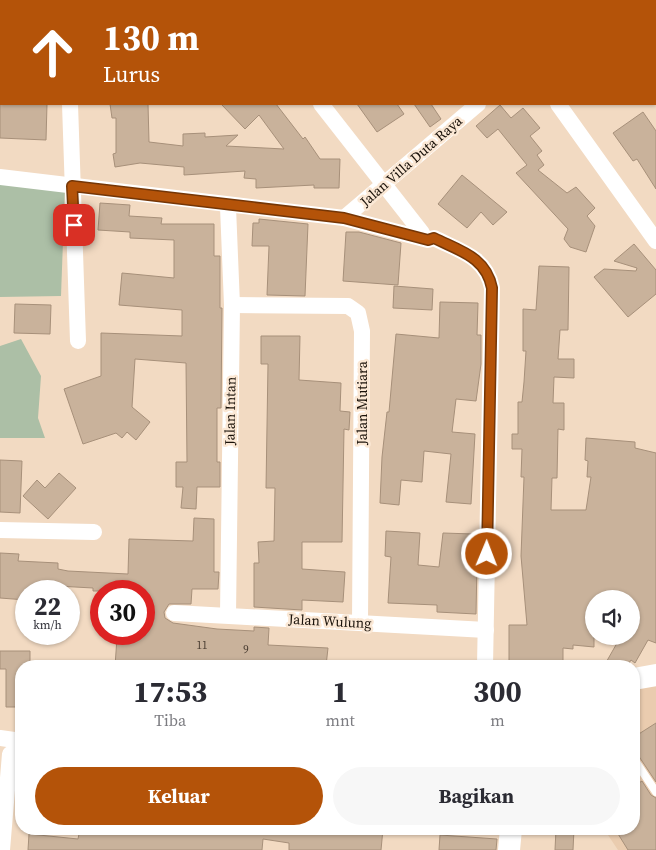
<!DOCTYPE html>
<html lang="id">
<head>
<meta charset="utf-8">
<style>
  body { margin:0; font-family:"Source Serif 4",serif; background:#f7f7f7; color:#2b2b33; height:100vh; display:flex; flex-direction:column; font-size:19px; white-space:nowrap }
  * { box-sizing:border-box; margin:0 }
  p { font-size:16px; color:#7c7c81 }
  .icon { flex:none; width:28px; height:28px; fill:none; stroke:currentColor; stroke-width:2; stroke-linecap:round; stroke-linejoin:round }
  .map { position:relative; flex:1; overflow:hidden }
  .panel { position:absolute; left:15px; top:660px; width:625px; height:175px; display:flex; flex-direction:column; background:#fff; border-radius:20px; box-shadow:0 1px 4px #0004 }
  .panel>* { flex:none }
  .hud { position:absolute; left:0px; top:0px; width:656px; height:105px; box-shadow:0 1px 4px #0004; background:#b45309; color:#fff; overflow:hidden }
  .tools { position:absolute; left:585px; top:590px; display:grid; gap:10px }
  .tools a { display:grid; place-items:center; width:55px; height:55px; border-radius:50%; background:#fff; box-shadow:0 1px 4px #0004; font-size:25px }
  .speed { position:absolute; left:15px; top:580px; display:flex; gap:10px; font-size:25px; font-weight:700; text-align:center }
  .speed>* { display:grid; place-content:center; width:65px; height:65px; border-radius:50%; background:#fff; box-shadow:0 1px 4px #0004; line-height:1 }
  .speed small { font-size:12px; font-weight:400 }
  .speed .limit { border:8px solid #d22; background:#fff; color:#111 }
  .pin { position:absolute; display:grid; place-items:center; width:42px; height:42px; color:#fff; margin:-21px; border-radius:10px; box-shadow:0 2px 8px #0006 }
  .me { position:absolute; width:55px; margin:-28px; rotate:1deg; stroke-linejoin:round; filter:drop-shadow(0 0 4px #0008) }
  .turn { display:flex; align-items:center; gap:18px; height:105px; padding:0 20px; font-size:22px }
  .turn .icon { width:65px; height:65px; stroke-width:2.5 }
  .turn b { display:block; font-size:35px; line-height:42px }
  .eta { display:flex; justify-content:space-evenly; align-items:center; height:85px; text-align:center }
  .eta b { font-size:30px; font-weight:700; line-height:35px }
  .primary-button { display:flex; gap:10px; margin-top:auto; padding:10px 20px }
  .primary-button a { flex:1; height:58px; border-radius:30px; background:#b45309; color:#fff; font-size:20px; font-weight:700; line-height:58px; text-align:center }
  .primary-button a+a { background:#f7f7f7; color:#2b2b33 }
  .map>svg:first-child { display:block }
</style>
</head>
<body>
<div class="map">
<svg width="656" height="850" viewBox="0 0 656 850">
  <rect width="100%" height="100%" fill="#f2dac2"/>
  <path fill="#eaccaf" d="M656,675V850H618L604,829H634V679Z"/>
  <g fill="#acbfa6">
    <path d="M0,178L65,186L61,296L0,297Z"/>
    <path d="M21,339L41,376L38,418L45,438H0V346Z"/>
  </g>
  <g fill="#c9b29b" stroke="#a7907a">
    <path d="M0,104H47L46,140L0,138Z"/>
    <path d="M110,104H148L149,142L183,146V134L205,133V137L238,135L226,146L284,149L259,115L245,129L221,104H276L303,139L305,137L320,159H340L339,188H314V185L256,188V179L244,178L245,171L184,175V167L140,163L115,167L113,154L116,153V118H112Z"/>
    <path d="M357,104H397L404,114L377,132Z"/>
    <path d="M414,104H431L441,119L430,127Z"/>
    <path d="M500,105L511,118L523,108L540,128L530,136L542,151L537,155L544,165L538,170L567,193L576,187L595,208L587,216L595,226L586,252L570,247L564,239L568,229L516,173L527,165L498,129L487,138L476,126Z"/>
    <path d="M643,112L656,131V189L637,159L633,161L613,133Z"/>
    <path d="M462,175L507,212L493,225L481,212L467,228L438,204Z"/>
    <path d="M100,203L130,205L129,216L162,218L161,224H214V256H220V308H222L221,408H217V462H220V487H197L196,509L181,508L183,487H176V462H187L186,363L135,359L132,407L150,422L136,440L127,432L122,438L116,433L83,444L64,389L101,376V333L182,336V310L119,305L122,273L174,278V240L130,238V232L98,230Z"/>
    <path d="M259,219L308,224L305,296L267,295L269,246H252L253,223H259Z"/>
    <path d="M346,232H359L401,243L398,285L343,281Z"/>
    <path d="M634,244L656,270V294L628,317L594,277L604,269L636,271L637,268L614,261Z"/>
    <path d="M539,266L569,267L568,330H560L558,359H574V378L554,377L553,403H564V430L558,429L557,478H552L551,510H586L591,477H587L588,461L585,460L586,438L635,442V448L656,453V643L648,640L635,663L631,660L627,666H604L621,636H631V599H594V647L573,645V649L563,648V666L509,664V625H527L521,556L524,477H521L522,449H512V434H518V402H522L524,382L526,351H523V309L536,310Z"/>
    <path d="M394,286L433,289L432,310L393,308Z"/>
    <path d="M440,302L478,303L477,335H481V364L476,401L456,399L452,432L475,434L471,504L446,502L451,454L424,451L422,482L401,480L399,505L380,503L382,457L387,412H389L396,334L439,338Z"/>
    <path d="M15,304L51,305L50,334L14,333Z"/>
    <path d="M261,336H300L299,380L341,383L340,411L350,412L349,430L344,429L342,542H302V569L345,572L343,602L302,600V610L254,607V563H259L258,542L274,541L275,488H266L268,364H261Z"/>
    <path d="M0,460L22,461L20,513L0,512Z"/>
    <path d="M59,473L76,488L48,519L23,496L37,480L45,488Z"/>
    <path d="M194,518L214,519V572H219L218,589H192L191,604H169L164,612L165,618L173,623L217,629L254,631V627L269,628L268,645L328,648L326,666H225L171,662V666H115L117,638L139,639V634H144V591H93V588L57,586V591H26V600L0,598V553L19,554L18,561L58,563V569L68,571L128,574L129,539L193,541Z"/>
    <path d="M386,531L420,533L418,565L439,567L443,533L473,534L472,563H477L476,614L437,612V605L388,603L391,557L385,556Z"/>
    <path d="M0,651H30V666H21V707H6V669H0Z"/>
    <path d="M656,723V782L634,749V737Z"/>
    <path d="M642,781L651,795L656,798V850H628L615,829H634V786Z"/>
    <path d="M80,829H319L344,831V829H383L381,850H289V843L263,839L262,850H28L29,834L78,839Z"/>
    <path d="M556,829H574L573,850H555Z"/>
    <path d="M440,835L497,839L496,850H439Z"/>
  </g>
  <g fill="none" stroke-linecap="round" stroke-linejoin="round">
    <path stroke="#fff" stroke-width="8" d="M634,759L656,792"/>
    <g stroke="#fff" stroke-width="16">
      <path d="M67,0V1"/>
      <path d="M237,0L238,1"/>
      <path d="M472,0L474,1"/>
      <path d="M596,1L598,0"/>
      <path d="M70,104L78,341"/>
      <path d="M321,104L422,233"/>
      <path d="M558,104L656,241"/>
      <path d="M0,177L344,218L428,240L434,238C460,251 486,257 492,288L485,666"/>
      <path d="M344,218L478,104"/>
      <path d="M232,305L348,306L358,313L362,331L360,622"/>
      <path d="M0,530L94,532"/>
      <path d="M174,613L486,630"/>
      <path d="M228,615L232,305L228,207"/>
      <path d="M0,738L21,741"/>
      <path d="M2,850L10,754"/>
    </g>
    <g stroke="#fff" stroke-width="22">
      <path d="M634,679L656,675"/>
      <path d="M509,850L511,829"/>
    </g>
  </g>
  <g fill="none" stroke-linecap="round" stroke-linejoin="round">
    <defs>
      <path id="route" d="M74,225L72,186L344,218L428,240L434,238C460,251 486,257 492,288L487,554"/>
    </defs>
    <use href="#route" stroke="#753606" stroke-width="12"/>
    <use href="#route" stroke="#b45309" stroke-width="9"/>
  </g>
  <g text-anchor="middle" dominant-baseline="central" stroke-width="5" stroke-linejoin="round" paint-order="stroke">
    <g font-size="11" fill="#45392e">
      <text x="202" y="645">11</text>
      <text x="246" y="649">9</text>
    </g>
    <g font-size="14" fill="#191109" stroke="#fbe8d5">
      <text transform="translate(411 161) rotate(-41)">Jalan Villa Duta Raya</text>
      <text transform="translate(362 403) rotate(-90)">Jalan Mutiara</text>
      <text transform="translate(230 411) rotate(-89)">Jalan Intan</text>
      <text transform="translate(330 621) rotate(3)">Jalan Wulung</text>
    </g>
  </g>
</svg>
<div class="tools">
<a><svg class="icon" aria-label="sound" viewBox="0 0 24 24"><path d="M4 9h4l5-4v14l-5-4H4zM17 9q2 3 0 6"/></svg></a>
</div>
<div class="speed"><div>22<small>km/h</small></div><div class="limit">30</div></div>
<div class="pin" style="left:74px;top:225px;background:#d93025"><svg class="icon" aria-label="arrive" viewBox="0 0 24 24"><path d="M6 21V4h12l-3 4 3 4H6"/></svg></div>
<svg class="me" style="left:487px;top:554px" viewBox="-20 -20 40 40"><circle r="17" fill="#b45309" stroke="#fff" stroke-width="3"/><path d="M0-11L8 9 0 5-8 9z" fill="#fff"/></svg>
<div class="hud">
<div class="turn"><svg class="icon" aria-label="ahead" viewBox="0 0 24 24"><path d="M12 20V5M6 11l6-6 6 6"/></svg><div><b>130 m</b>Lurus</div></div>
</div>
<section class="panel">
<div class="eta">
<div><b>17:53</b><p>Tiba</p></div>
<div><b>1</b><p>mnt</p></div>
<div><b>300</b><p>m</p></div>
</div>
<div class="primary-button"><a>Keluar</a><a>Bagikan</a></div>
</section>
</div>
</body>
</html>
